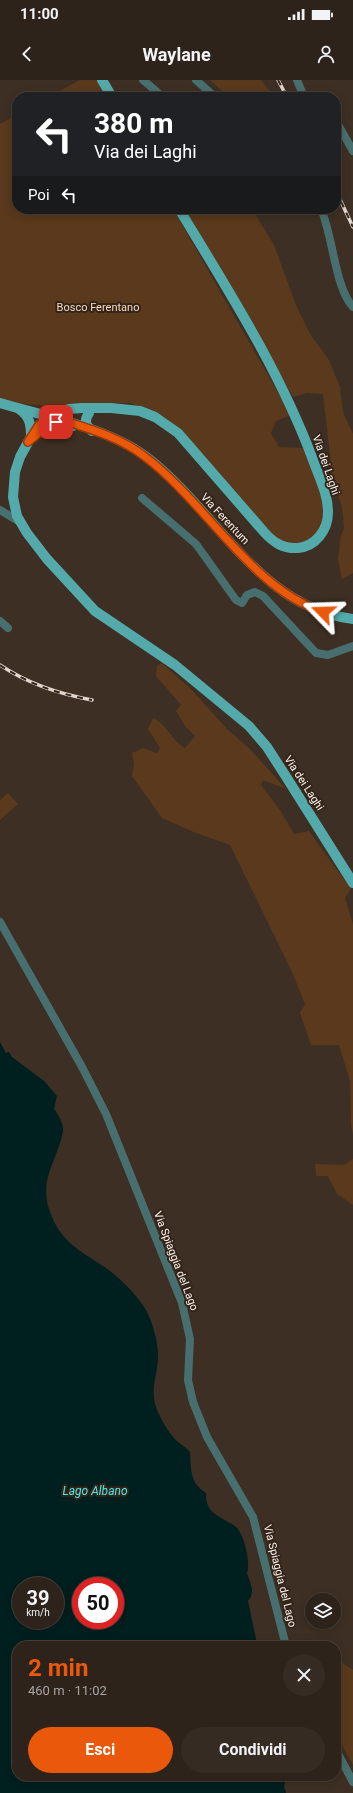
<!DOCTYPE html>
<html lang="it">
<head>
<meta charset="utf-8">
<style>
  body { margin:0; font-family:Roboto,sans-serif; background:#362b23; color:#f1f3f6; height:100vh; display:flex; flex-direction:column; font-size:15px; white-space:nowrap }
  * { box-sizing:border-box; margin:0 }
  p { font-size:13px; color:#a7a4a2 }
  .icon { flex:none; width:22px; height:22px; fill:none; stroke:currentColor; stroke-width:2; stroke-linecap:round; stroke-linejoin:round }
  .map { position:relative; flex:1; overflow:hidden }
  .side { position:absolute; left:12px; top:1561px; width:329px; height:140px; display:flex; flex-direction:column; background:#2e231a; border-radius:16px; box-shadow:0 2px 10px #0003,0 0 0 1px #494039 }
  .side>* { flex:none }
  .guide { position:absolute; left:12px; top:12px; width:329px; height:122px; border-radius:16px; box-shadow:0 2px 10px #0003,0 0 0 1px #494039; background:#202124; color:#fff; overflow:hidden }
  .controls { position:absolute; left:305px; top:1513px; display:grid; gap:8px }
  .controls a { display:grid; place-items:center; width:36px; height:36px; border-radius:50%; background:#2e231a; box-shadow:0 2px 10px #0003,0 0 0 1px #494039; font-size:20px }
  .speed { position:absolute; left:12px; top:1497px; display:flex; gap:8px; font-size:20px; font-weight:700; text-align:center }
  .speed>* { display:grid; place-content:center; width:52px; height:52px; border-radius:50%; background:#2e231a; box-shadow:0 2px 10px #0003,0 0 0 1px #494039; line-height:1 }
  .speed small { font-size:10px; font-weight:400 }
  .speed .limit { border:6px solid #d22; background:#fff; color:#111 }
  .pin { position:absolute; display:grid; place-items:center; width:34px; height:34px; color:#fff; margin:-17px; border-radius:8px; box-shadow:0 2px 6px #0006 }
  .me { position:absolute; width:44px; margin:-22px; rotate:292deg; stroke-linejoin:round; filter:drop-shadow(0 0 3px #0008) }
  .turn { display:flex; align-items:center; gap:14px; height:84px; padding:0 16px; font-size:18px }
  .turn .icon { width:52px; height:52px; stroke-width:2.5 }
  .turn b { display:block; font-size:28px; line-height:34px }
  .then { display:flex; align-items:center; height:38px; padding:0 16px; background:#0003; gap:8px; font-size:15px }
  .round { display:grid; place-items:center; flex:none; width:42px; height:42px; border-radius:21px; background:#362b23 }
  .summary { display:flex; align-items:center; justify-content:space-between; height:68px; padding:0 16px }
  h1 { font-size:24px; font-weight:700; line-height:30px; color:#ea580c }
  .cta { display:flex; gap:8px; margin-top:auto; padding:8px 16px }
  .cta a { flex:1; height:46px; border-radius:24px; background:#ea580c; color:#fff; font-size:16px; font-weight:700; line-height:46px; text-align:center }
  .cta a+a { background:#362b23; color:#f1f3f6 }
  .status { display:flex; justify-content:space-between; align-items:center; height:28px; padding:0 20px; background:#2e231a; direction:ltr }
  .status svg { height:11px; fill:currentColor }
  header { display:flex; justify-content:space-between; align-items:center; height:52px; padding:0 16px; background:#2e231a; font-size:18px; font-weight:700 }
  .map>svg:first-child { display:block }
</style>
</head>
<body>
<div class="status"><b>11:00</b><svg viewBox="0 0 49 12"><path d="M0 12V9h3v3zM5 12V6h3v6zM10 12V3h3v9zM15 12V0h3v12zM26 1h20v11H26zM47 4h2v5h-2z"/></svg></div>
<header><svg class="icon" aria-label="back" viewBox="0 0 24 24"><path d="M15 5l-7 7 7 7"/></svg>Waylane<svg class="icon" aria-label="person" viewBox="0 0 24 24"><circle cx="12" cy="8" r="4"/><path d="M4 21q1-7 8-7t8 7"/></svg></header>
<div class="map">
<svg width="353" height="1713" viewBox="0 0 353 1713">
  <rect width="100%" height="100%" fill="#3d2f23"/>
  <g fill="#5a391c">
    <path d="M80,0H100L109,17H48Z"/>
    <path d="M210,0H261L268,9L279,17H229Z"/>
    <path d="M17,34V129H173L291,335L276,341L271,353L279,367L304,368L323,415L324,444L308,464L279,463L171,342L150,330L129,323L49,326L13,323L0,319V44Z"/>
    <path d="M184,129H252L274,165L296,225L310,254L329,280L340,307L343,332L353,354V493L342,499L338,480L340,459L344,448L342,427L333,401L323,314L307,313L293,317Z"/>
    <path d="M162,583L192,610L227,649L250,669L286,709L263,700L261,705L280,730L294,754L309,751L351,809L345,818L353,844V1055L351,1045L350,1001L339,965H311L300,933L305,924L292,892L230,765L196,753L162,738L132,696L134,684L132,673L143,668L157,673L160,668L148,649L153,638C167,644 171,660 185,668L195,656L185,646L176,631L181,625L156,596L157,586Z"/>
    <path d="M8,713L18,724L0,740V720Z"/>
    <path d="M353,1079V1125L337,1114L328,1096H316L315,1084L344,1085Z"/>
    <path d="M341,1582L353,1590V1685L336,1655V1585Z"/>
  </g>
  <path fill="#001f1f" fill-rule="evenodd" d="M0,962L6,973L9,972L12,977L44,1001L57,1016L54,1029C58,1034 64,1044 63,1051C58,1079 39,1099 49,1129C60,1163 80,1170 106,1188C121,1199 134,1212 144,1227C152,1238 159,1265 158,1279C157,1297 150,1308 156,1327C160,1338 167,1350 174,1358C179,1364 185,1366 190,1372C191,1390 190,1403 206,1413C205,1434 220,1436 235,1446C244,1453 251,1482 247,1493C250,1503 256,1512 248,1521L256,1559L254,1566H17V1696H287L284,1706L286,1713H0ZM21,1506H55V1540H21ZM81,1506H115V1540H81Z"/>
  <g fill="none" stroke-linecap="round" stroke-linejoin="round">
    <g stroke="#486f6f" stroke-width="8">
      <path d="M143,0L163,17"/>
      <path d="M196,0L215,17"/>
      <path d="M297,0L304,17"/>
      <path d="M336,41L353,71"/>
      <path d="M321,129C333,156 335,208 353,227"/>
      <path d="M142,418L196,464L236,520L242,523L247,515L255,512L263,516L316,573L328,575L353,566"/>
      <path d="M0,430L20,442"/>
      <path d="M0,541L8,548"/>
      <path d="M0,842L81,985L106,1034L182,1223L190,1259L188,1300L193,1322L207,1357L253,1437L286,1566"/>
      <path d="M336,1670L353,1702"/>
    </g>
    <g stroke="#54aaaa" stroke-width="10">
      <path d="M102,0L112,17"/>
      <path d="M179,129C228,210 280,291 313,380C319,397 328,414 328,432C328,450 316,466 298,468C283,469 274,463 264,452L178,353L155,337L140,331L111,328H82L69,329L50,336L39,345L33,353L20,377L15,392L13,417L17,436L27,453L47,479L95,531L175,585L249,646L267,667L285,695L353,803"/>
      <path d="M0,323C44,336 108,348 145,376C215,428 258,528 353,539"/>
      <path d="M19,329C30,336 31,345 31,357"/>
      <path d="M89,333C84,340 85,345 92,351"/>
      <path d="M40,352L52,348L73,346"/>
    </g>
    <defs>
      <g id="rail">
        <path d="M278,0L287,17"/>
        <path d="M336,111L353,147"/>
        <path d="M0,585C28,604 59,614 92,620"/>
      </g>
    </defs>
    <use href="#rail" stroke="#e1d6cf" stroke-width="3.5"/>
    <use href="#rail" stroke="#332519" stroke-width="2" stroke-dasharray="6" stroke-linecap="butt"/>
  </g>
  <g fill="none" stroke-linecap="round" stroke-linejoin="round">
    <defs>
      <path id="route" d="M56,342L46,347L28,362L39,345L50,336C82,347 117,355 144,376C205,421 250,508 323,532"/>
    </defs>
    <use href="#route" stroke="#983908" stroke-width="10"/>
    <use href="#route" stroke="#ea580c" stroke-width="7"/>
  </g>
  <g text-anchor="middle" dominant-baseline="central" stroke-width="4" stroke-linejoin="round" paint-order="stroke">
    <g font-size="11" fill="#fad9bf" stroke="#332519">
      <text x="98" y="227">Bosco Ferentano</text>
    </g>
    <g font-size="11" fill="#fcf2eb" stroke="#332519">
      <text transform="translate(326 385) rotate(71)">Via dei Laghi</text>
      <text transform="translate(225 439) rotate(47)">Via Ferentum</text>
      <text transform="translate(304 703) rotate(57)">Via dei Laghi</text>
      <text transform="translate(176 1181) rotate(69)">Via Spiaggia del Lago</text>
      <text transform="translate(280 1496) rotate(76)">Via Spiaggia del Lago</text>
    </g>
    <g font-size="12" font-style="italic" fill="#4ce8e9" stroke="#332519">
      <text x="95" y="1411">Lago Albano</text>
    </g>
  </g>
</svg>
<div class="controls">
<a><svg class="icon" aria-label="layers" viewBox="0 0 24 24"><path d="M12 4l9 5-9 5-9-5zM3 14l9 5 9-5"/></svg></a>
</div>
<div class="speed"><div>39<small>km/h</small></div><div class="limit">50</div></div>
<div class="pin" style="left:56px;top:342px;background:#d93025"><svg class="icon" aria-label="arrive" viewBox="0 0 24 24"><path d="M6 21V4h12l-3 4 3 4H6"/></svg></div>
<svg class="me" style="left:323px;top:532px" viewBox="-20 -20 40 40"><path d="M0-17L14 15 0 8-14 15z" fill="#ea580c" stroke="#fff" stroke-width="4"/></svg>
<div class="guide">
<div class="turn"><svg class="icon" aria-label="left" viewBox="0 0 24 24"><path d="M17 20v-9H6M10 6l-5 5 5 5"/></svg><div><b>380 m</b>Via dei Laghi</div></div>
<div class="then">Poi<svg class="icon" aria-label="left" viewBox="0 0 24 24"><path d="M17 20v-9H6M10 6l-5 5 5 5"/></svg></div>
</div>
<section class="side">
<div class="summary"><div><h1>2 min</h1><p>460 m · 11:02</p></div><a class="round"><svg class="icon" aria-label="close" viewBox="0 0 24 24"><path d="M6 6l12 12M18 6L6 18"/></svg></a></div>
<div class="cta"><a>Esci</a><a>Condividi</a></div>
</section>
</div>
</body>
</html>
